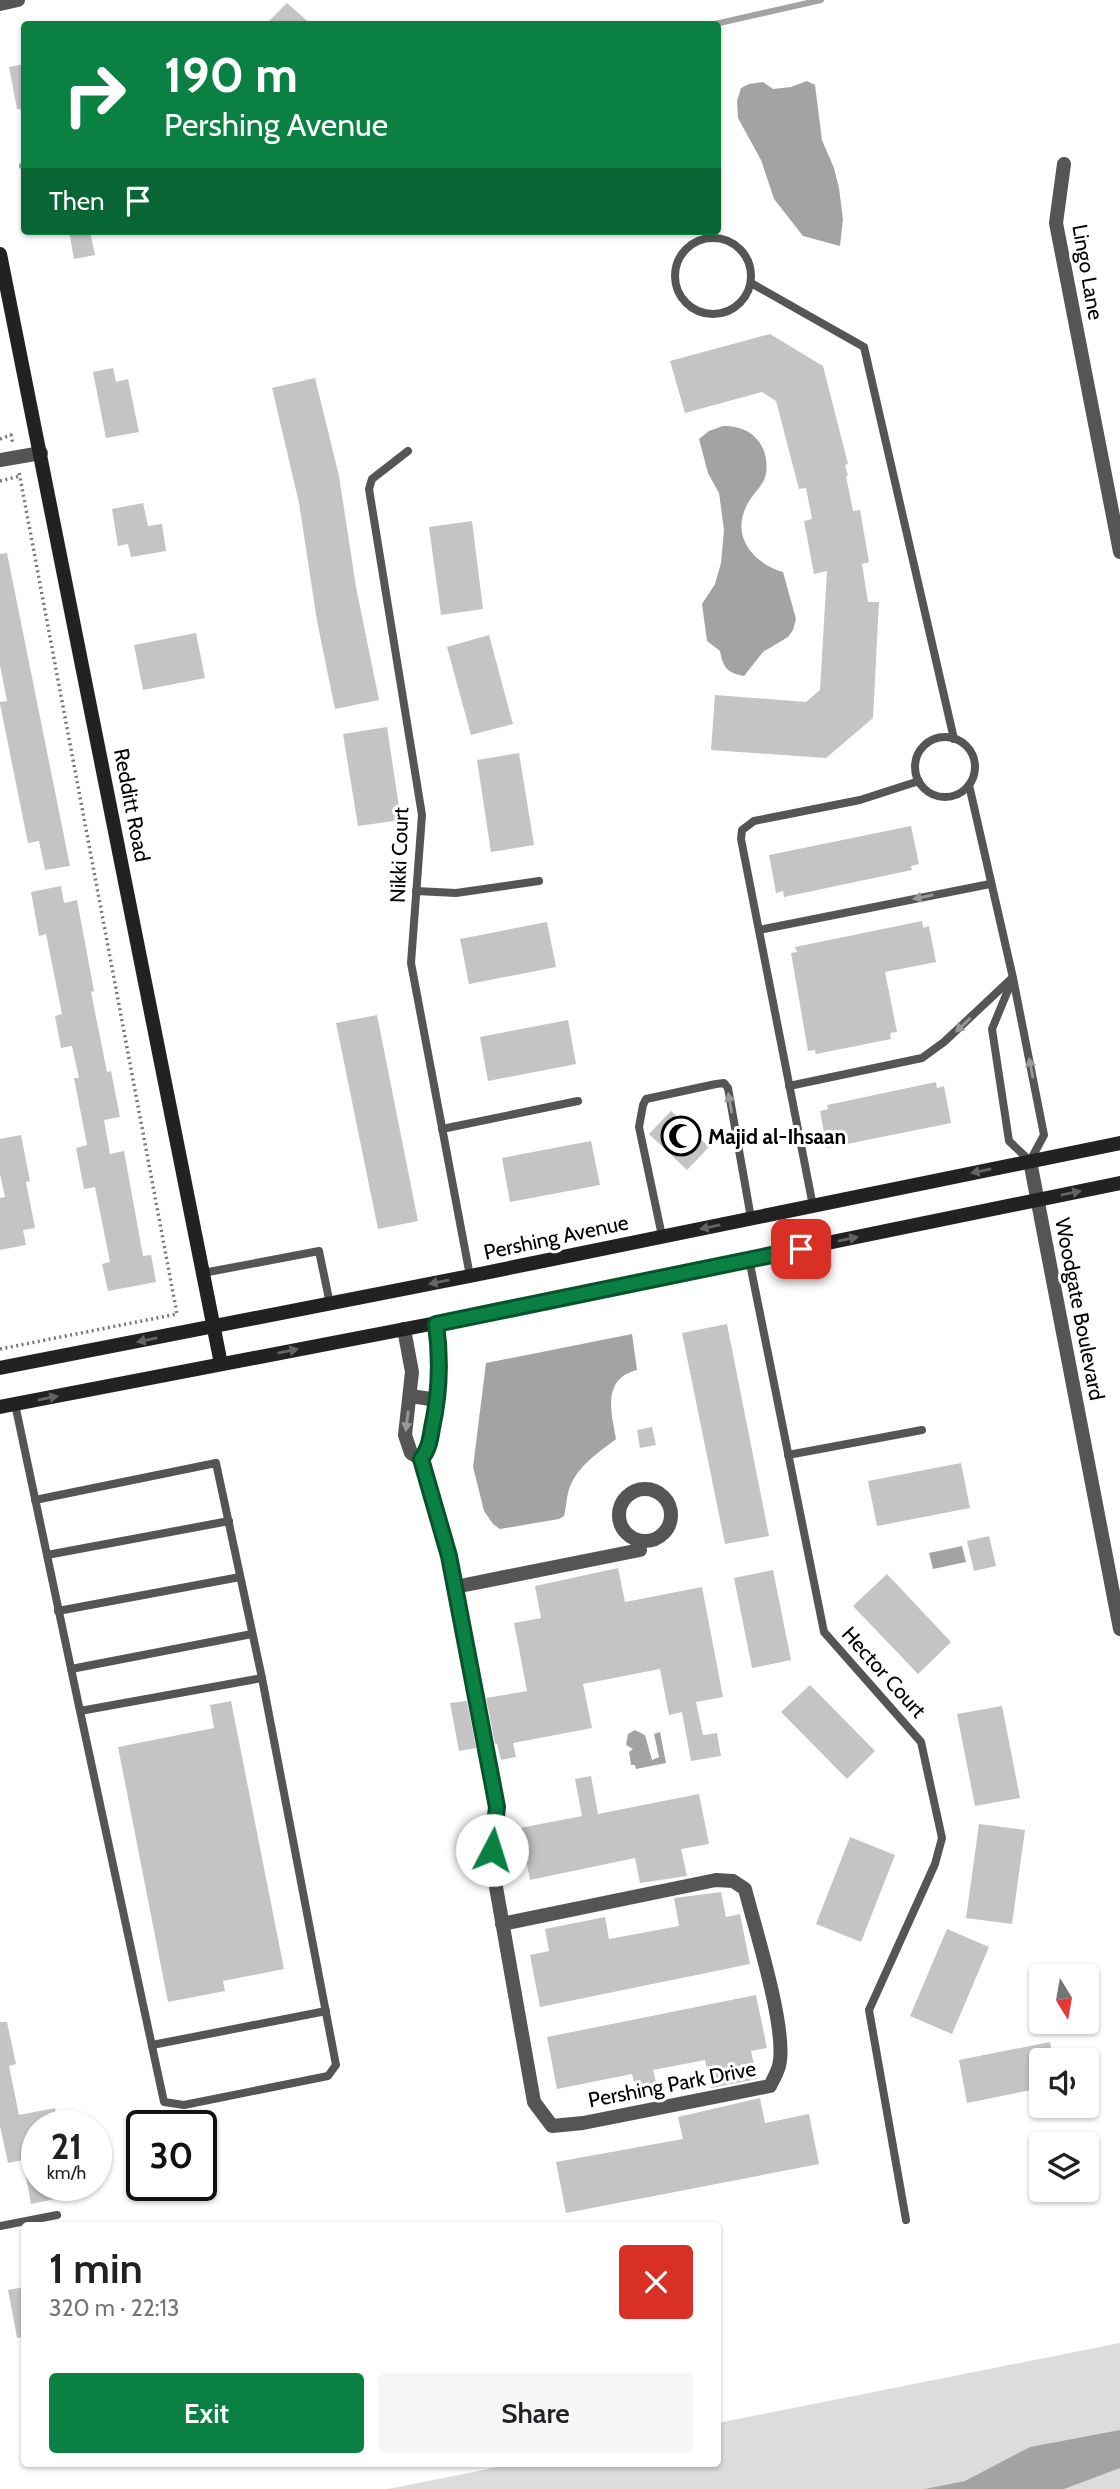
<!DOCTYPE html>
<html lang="en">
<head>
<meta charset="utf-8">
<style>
  body { margin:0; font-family:Cabin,sans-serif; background:#f6f6f6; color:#202124; height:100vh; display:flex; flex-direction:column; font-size:26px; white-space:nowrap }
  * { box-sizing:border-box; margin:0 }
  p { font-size:23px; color:#757577 }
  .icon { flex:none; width:38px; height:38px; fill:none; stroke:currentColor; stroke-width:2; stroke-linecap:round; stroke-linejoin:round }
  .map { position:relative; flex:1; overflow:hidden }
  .details { position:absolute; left:21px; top:2222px; width:700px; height:245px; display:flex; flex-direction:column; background:#fff; border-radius:7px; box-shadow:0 2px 5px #0004 }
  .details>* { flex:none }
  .hud { position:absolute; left:21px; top:21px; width:700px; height:214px; border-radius:7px; box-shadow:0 2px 5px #0004; background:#0b8043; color:#fff; overflow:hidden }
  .needle { width:46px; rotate:169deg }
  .controls { position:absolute; left:1029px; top:1964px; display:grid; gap:14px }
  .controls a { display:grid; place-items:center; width:70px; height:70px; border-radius:7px; background:#fff; box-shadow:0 2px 5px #0004; font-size:35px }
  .speed { position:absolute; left:21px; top:2110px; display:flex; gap:14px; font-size:35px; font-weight:700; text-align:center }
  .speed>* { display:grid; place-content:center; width:91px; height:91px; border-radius:50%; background:#fff; box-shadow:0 2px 5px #0004; line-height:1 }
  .speed small { font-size:18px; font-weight:400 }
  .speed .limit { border:4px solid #111; border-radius:10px; background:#fff; color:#111 }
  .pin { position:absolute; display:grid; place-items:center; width:60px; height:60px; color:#fff; margin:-30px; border-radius:14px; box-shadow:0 4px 10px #0006 }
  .me { position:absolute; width:77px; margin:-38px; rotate:5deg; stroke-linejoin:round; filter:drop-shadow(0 0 5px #0008) }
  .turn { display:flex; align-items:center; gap:24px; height:147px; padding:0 28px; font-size:32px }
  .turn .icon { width:91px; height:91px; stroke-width:2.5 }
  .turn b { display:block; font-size:49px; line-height:60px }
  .then { display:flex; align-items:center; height:66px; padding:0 28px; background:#0003; gap:14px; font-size:26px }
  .round { display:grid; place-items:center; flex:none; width:74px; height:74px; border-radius:7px; background:#f6f6f6 }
  .summary { display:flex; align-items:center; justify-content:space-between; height:119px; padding:0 28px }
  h1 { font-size:42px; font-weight:600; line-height:52px }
  .button { display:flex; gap:14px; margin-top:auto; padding:14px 28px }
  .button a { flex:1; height:80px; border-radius:7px; background:#0b8043; color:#fff; font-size:28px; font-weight:600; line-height:80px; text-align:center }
  .button a+a { background:#f6f6f6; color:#202124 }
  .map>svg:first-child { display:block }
</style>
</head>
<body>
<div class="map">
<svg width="1120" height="2489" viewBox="0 0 1120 2489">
  <rect width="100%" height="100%" fill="#fff"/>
  <path fill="#dcdcdc" d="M1120,2343V2489H388L514,2464H718V2423Z"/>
  <g fill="#a3a3a3">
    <path d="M807,81L815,85L822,140L834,168L839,188L843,219L840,246L803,236L774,199L761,160L738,118L737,101L741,88L749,84L763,82L773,89L791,87Z"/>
    <path d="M723,426C745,426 762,436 766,459C767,466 767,473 764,480C759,490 750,497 746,507C731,538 755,564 783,572L796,619L793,630L788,637L763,652L744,676C727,673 723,667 720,651L707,641L702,604L715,584L721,563L724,530L719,493L708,473L699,439L709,431Z"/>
    <path d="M632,1334L637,1370C602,1379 611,1411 616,1439C597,1454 575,1467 568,1493C566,1501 566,1509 564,1516L559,1519L500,1529L493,1524L484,1511L473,1467L486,1363Z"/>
    <path d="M962,1546L966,1562L933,1569L929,1553Z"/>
    <path d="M635,1730L645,1735L652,1760L659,1757L654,1734L660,1732L666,1763L636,1769L635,1765H631L629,1752L633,1749L626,1745L628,1734Z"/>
    <path d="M1120,2430V2468L1064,2489H925L965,2481L1030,2447Z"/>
  </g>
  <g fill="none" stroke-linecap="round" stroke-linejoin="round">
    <g stroke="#a3a3a3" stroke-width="6">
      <path d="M715,24L821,0"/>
      <path d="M22,166H24"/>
    </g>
  </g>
  <g fill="#c4c4c4">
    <path d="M287,3L311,24H266Z"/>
    <path d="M24,64V109H17L9,67Z"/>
    <path d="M69,231H90L95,255L74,259Z"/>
    <path d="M770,334L823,366L848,464L845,465L848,476H846L853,511L860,510L869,562L862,564L868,602H879L873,718L826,758L711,750L715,695L806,702L820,690L827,571L814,574L804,521L812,519L806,488L799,489L776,401L762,392L685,413L670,361Z"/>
    <path d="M113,368L116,382L128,379L139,432L106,438L93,372Z"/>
    <path d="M315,378L339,476L356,587L379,700L335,709L317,621L299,503L272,388Z"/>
    <path d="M143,503L148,526L162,524L166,551L131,557L128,544L118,546L112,509Z"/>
    <path d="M472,521L483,609L441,615L429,527Z"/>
    <path d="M7,553L70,866L45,870L39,841L28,843L0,704V702L7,701L0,665V554Z"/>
    <path d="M196,633L205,678L143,690L134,645Z"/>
    <path d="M489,635L513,724L471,735L447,647Z"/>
    <path d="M387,727L401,820L358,826L343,734Z"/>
    <path d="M519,753L534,845L491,852L477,760Z"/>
    <path d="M911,826L919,864L911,866L912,870L784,897L783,891L776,893L769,855Z"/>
    <path d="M61,886L64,903L77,900L94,991L91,992L107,1072L111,1071L120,1117L104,1120L110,1154L124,1151L143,1256L151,1255L156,1282L108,1291L102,1264L110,1262L95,1187L84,1189L76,1148L87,1145L74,1078H79L72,1046L61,1048L55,1016L62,1014L46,934L39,936L31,892Z"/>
    <path d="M922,921L923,928L929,926L936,962L885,972L897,1032L890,1033L891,1039L816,1054L815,1050L808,1051L791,953L797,952L795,947Z"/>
    <path d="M547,922L556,967L469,984L460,939Z"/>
    <path d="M377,1015L418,1221L378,1229L336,1023Z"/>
    <path d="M568,1020L576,1064L488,1081L480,1037Z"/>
    <path d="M936,1082L937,1088L944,1086L951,1123L827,1148L820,1111L828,1109L827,1105Z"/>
    <path d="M671,1111L709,1147L687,1170L649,1134Z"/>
    <path d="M21,1135L30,1181L26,1182L35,1228L23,1230L26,1245L0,1250V1198L5,1197L0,1174V1139Z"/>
    <path d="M591,1141L600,1185L510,1202L502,1158Z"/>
    <path d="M727,1324L769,1536L725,1544L682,1333Z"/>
    <path d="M652,1427L656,1445L640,1448L637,1430Z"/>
    <path d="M961,1463L970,1508L877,1526L868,1481Z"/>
    <path d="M989,1536L996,1566L974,1571L967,1541Z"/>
    <path d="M618,1568L625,1602L702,1587L723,1697L696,1702L703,1735L717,1733L721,1756L691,1761L682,1712L669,1715L660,1669L583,1684L592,1728L513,1743L516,1757L501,1760L497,1744H495L486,1698L527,1691L514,1623L541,1618L535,1586Z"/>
    <path d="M773,1570L791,1660L752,1668L734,1578Z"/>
    <path d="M887,1574L951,1642L918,1674L853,1606Z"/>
    <path d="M810,1685L875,1751L847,1779L781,1712Z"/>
    <path d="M231,1701L284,1969L223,1981L225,1991L168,2002L118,1747L214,1728L210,1705Z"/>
    <path d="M467,1701L476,1748L459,1751L450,1703Z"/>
    <path d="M1002,1706L1020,1798L975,1806L957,1714Z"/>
    <path d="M591,1776L598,1814L699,1794L709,1844L681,1849L687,1876L640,1883L635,1858L530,1880L520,1828L582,1816L575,1779Z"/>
    <path d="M979,1824L1025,1830L1012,1924L966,1918Z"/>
    <path d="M850,1837L895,1855L861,1942L816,1924Z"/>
    <path d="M721,1892L726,1917L740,1914L750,1964L540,2007L530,1955L549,1951L545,1929L605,1917L609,1939L679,1926L674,1898Z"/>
    <path d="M947,1929L989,1947L952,2034L910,2016Z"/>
    <path d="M756,1995L767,2048L751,2051L757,2079L711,2088L705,2060L653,2070L659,2093L638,2098L632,2074L557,2089L547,2037Z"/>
    <path d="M0,2022H7L16,2064L9,2066L19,2115L55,2108L58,2126H37V2186H84V2193L31,2204L23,2160L8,2163L0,2126Z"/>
    <path d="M1050,2042L1054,2060H1041V2088L967,2103L959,2060Z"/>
    <path d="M760,2098L765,2123L809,2114L819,2164L566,2213L556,2162L683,2139L678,2117Z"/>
    <path d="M24,2287V2337L17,2338L8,2290Z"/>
  </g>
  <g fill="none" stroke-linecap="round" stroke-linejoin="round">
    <g stroke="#777" stroke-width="3.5" stroke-dasharray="2 3.5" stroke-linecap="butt">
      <path d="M0,439L11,435L13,444"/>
      <path d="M0,481L20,476"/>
      <path d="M0,1349L177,1314L19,472"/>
    </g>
    <g stroke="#555" stroke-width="8">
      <circle cx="713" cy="276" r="38"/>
      <path d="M751,283L864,347L954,739"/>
      <path d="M408,451L372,479L369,489L422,815L411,963L470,1276"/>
      <circle cx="945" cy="767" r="30"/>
      <path d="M969,785L1013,978L1044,1135L1030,1161L1009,1141L992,1029L1013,978"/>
      <path d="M416,891L456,893L539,881"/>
      <path d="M759,930L990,884"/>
      <path d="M789,1086L922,1058L944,1042L1010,980"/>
      <path d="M442,1129L578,1101"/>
      <path d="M813,1206L741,839L742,830L754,821L860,800L919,781"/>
      <path d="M662,1236L639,1127L643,1105L646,1099L716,1084L724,1083L728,1088L751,1218"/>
      <path d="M749,1259L824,1632L921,1742L942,1838L935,1864L869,2010L906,2220"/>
      <path d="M203,1273L319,1251L330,1304"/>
      <path d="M15,1404L80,1711L262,1678L336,2065L328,2076L184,2105L164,2102L80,1711"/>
      <path d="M788,1455L922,1430"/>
      <path d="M35,1500L216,1463L262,1678"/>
      <path d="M47,1555L229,1521"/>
      <path d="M58,1611L240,1577"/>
      <path d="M71,1669L252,1634"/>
      <path d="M152,2045L326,2011"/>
      <path d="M0,2226L57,2215"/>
    </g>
    <g stroke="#555" stroke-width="14">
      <path d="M0,4L18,0"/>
      <path d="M1064,164L1056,223L1120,552"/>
      <path d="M0,460L41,453"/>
      <path d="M1030,1161L1120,1629"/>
      <path d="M404,1329L412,1372L405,1435L411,1453L421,1459L449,1556L455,1587L497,1807L493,1830V1870L534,2102L552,2126L583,2123L770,2086C773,2080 777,2073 779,2066C788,2031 755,1929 745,1889L733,1881L716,1880L502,1924"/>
      <path d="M410,1396L438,1400"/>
      <path d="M421,1459C430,1447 430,1436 433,1423C441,1388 441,1358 436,1323"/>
      <circle cx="645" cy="1515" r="26"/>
      <path d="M455,1587L640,1550L637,1541"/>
    </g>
    <g stroke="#222" stroke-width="14">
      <path d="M0,254L221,1364"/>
      <path d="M0,1368L470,1276L1120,1143"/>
      <path d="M0,1407L436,1323L1120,1183"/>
    </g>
  </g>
  <defs><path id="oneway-solid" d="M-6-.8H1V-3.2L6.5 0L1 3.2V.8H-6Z" transform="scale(1.75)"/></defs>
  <g fill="#999">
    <use href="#oneway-solid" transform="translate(923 897) rotate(169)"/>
    <use href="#oneway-solid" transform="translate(963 1025) rotate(137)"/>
    <use href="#oneway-solid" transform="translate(1031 1068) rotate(-101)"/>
    <use href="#oneway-solid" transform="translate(730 1103) rotate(-100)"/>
    <use href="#oneway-solid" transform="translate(407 1421) rotate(97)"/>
  </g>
  <g fill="#646464">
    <use href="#oneway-solid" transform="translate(981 1171) rotate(168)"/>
    <use href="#oneway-solid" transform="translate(1071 1193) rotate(-12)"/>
    <use href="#oneway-solid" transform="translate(710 1227) rotate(168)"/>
    <use href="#oneway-solid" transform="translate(848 1239) rotate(-12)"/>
    <use href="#oneway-solid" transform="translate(439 1282) rotate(169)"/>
    <use href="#oneway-solid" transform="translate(147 1340) rotate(169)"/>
    <use href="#oneway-solid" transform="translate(288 1351) rotate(-11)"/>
    <use href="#oneway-solid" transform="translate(48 1398) rotate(-11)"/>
  </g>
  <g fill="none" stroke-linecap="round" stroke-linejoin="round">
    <defs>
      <path id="route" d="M492,1850L497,1807L449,1556L421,1459C429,1449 430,1440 432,1428C440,1392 441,1360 436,1324L801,1249"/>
    </defs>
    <use href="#route" stroke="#07532c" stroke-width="18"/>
    <use href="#route" stroke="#0b8043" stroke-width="12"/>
  </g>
  <defs>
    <symbol id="mosque-ring" viewBox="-11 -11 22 22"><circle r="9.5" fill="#fff" stroke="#000" stroke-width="1.5"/><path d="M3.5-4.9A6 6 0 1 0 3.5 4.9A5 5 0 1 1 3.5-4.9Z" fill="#000"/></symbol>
  </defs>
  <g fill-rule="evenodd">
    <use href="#mosque-ring" x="659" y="1114" width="44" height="44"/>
  </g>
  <g text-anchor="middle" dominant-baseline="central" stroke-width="6" stroke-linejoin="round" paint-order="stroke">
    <g font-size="21" fill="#000" stroke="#fff">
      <text transform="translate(1088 272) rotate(80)">Lingo Lane</text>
      <text transform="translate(132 805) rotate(79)">Redditt Road</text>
      <text transform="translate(399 855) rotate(-88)">Nikki Court</text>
      <text transform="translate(556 1237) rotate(-12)">Pershing Avenue</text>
      <text transform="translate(1080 1309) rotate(79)">Woodgate Boulevard</text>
      <text transform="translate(884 1672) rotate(48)">Hector Court</text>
      <text transform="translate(672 2084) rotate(-11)">Pershing Park Drive</text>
    </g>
    <g font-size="21" font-weight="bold" fill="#000" stroke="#fff" text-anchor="start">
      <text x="708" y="1136">Majid al-Ihsaan</text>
    </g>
  </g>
</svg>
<div class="controls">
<a><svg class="needle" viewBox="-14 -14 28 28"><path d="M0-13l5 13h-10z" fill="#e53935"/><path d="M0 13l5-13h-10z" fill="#757577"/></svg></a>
<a><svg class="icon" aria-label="sound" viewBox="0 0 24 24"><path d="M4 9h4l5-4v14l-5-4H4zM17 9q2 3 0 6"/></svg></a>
<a><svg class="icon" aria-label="layers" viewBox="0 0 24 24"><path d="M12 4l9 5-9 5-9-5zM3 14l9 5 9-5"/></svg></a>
</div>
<div class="speed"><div>21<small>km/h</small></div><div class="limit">30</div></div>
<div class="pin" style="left:801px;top:1249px;background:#d93025"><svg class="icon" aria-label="arrive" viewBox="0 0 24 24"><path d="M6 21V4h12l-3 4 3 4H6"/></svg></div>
<svg class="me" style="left:492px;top:1850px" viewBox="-20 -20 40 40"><circle r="19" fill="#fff"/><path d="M0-13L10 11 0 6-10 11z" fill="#0b8043"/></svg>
<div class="hud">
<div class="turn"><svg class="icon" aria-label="right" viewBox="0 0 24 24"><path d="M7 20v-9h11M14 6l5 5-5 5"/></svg><div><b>190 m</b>Pershing Avenue</div></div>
<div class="then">Then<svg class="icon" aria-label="arrive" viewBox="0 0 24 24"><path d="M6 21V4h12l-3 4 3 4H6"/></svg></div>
</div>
<section class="details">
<div class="summary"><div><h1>1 min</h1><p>320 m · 22:13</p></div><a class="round" style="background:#d93025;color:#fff"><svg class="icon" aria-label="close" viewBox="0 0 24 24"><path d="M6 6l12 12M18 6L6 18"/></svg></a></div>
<div class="button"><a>Exit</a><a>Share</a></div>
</section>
</div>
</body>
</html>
